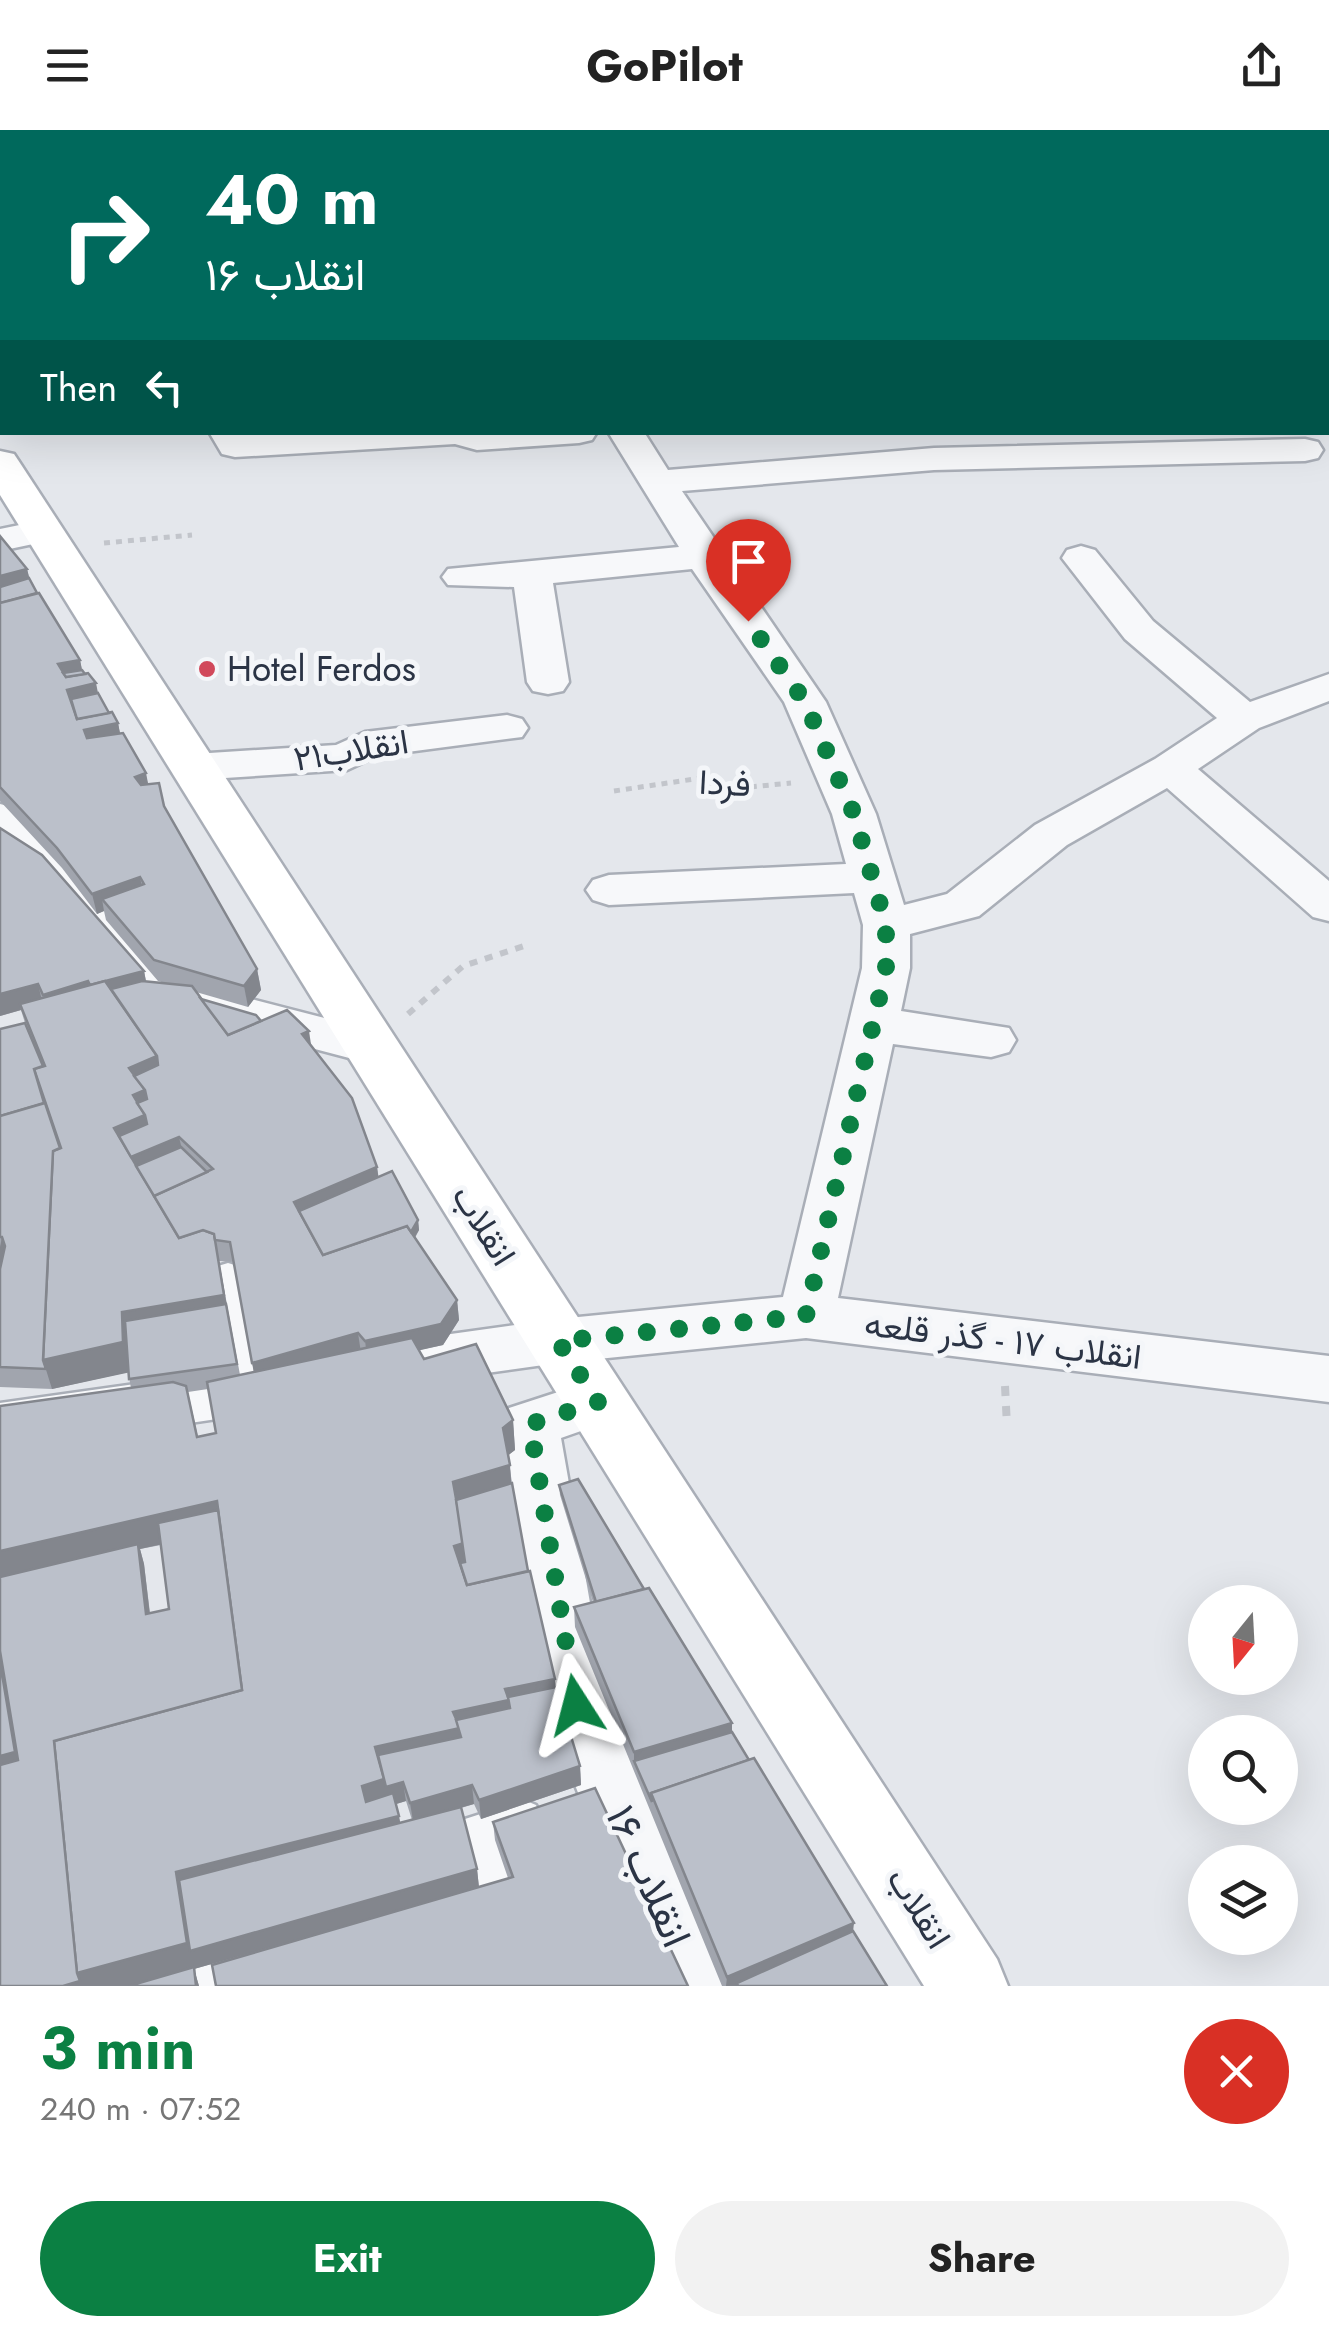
<!DOCTYPE html>
<html lang="en">
<head>
<meta charset="utf-8">
<style>
  body { margin:0; font-family:Jost,Vazirmatn,sans-serif; background:#f2f2f2; color:#222; height:100vh; display:flex; flex-direction:column; font-size:38px; white-space:nowrap }
  * { box-sizing:border-box; margin:0 }
  p { font-size:32px; color:#767676 }
  .icon { flex:none; width:55px; height:55px; fill:none; stroke:currentColor; stroke-width:2; stroke-linecap:round; stroke-linejoin:round }
  .map { position:relative; height:1856px; overflow:hidden }
  .panel { display:flex; flex-direction:column; background:#fff; flex:1 }
  .panel>* { flex:none }
  .top-card { position:absolute; left:0px; top:0px; width:1330px; height:305px; box-shadow:0 10px 40px #0002; background:#00695c; color:#fff; overflow:hidden }
  .needle { width:65px; rotate:198deg }
  .tools { position:absolute; left:1188px; top:1455px; display:grid; gap:20px }
  .tools a { display:grid; place-items:center; width:110px; height:110px; border-radius:50%; background:#fff; box-shadow:0 10px 40px #0002; font-size:50px }
  .pin { position:absolute; display:grid; place-items:center; width:85px; height:85px; color:#fff; margin:-102px -42px; border-radius:50% 50% 50% 0; rotate:-45deg; box-shadow:0 0 10px #0007 }
  .pin .icon { rotate:45deg }
  .me { position:absolute; width:110px; margin:-55px; rotate:351deg; stroke-linejoin:round; filter:drop-shadow(0 0 8px #0008) }
  .turn { display:flex; align-items:center; gap:35px; height:210px; padding:0 40px; font-size:45px }
  .turn .icon { width:130px; height:130px; stroke-width:2.5 }
  .turn b { display:block; font-size:70px; line-height:85px }
  .then { display:flex; align-items:center; height:95px; padding:0 40px; background:#0003; gap:20px; font-size:38px }
  .round { display:grid; place-items:center; flex:none; width:105px; height:105px; border-radius:52px; background:#f2f2f2 }
  .head { display:flex; align-items:center; justify-content:space-between; height:170px; padding:0 40px }
  h1 { font-size:60px; font-weight:700; line-height:75px; color:#0b8043 }
  .button { display:flex; gap:20px; margin-top:auto; padding:20px 40px }
  .button a { flex:1; height:115px; border-radius:60px; background:#0b8043; color:#fff; font-size:40px; font-weight:700; line-height:115px; text-align:center }
  .button a+a { background:#f2f2f2; color:#222 }
  header { display:flex; justify-content:space-between; align-items:center; height:130px; padding:0 40px; background:#fff; font-size:45px; font-weight:700 }
  .map>svg:first-child { display:block }
</style>
</head>
<body>
<header><svg class="icon" aria-label="menu" viewBox="0 0 24 24"><path d="M4 6h16M4 12h16M4 18h16"/></svg>GoPilot<svg class="icon" aria-label="share" viewBox="0 0 24 24"><path d="M12 15V3M7 8l5-5 5 5M5 13v7h14v-7"/></svg></header>
<div class="map">
<svg width="1329" height="1856" viewBox="0 0 1329 1856">
  <rect width="100%" height="100%" fill="#e4e7ec"/>
  <g fill="none" stroke-linecap="round" stroke-linejoin="round">
    <defs>
      <g id="lane">
        <path d="M1293,0H1309L1310,2H1294Z"/>
        <rect x="1328" y="17" width="1" height="9"/>
        <path d="M2,170V180L0,181V171Z"/>
        <path d="M228,1133L238,1136L242,1143L262,1263L258,1271L248,1275L238,1271L234,1263L214,1143L218,1136Z"/>
        <path d="M524,1670L536,1675L541,1686L536,1697L497,1710L513,1762L508,1774L475,1785L463,1780L458,1768L463,1756L476,1751L460,1700L465,1689Z"/>
        <path d="M245,1817L257,1822L263,1834L257,1846L229,1856H150L155,1844Z"/>
      </g>
      <g id="street">
        <path d="M15,0H43L44,2H15Z"/>
        <path d="M559,0H587L589,2H560Z"/>
        <rect x="1328" y="71" width="1" height="19"/>
        <rect x="1328" y="158" width="1" height="20"/>
        <path d="M209,302L246,304L597,302L592,310L579,313L477,320L455,314L235,327L222,324Z"/>
        <path d="M608,302H644L668,340L934,318L1305,309L1318,312L1323,320L1318,328L1305,331L934,340L682,361L826,572L876,684L904,775L947,764L1035,695L1155,629L1217,588L1125,509L1062,428L1067,420L1081,416L1095,420L1153,491L1250,572L1329,544V571L1259,598L1198,639L1329,751V791L1313,787L1167,658L1067,715L979,786L910,804V838L901,881L1009,898L1016,910L1009,922L991,927L893,914L838,1168L1329,1226V1272L806,1208L558,1233L415,1253L395,1247L387,1231L395,1215L415,1209L558,1189L783,1167L862,838L863,795L854,763L609,775L593,770L586,760L593,750L609,745L846,734L832,684L784,572L692,439L553,453L569,552L563,561L548,564L533,561L527,552L514,457L448,455L442,447L448,439L679,417Z"/>
        <path d="M44,390L57,393L63,401L57,409L0,421V399Z"/>
        <path d="M507,585L522,589L528,598L522,607L377,626L347,640L194,650L179,646L172,637L179,628L194,624L336,615L365,602Z"/>
        <path d="M0,674L16,678L178,850L390,905L397,917L390,929L372,934L144,874L0,715Z"/>
        <path d="M278,1234L298,1241L307,1257L298,1273L278,1280L0,1321V1273Z"/>
        <path d="M598,1249L618,1256L627,1272L618,1288L561,1308L608,1575L669,1722L736,1856H663L608,1740L544,1575L501,1295L509,1278Z"/>
      </g>
      <path id="secondary" d="M0,321L14,324L20,333L997,1829L1008,1856H924L0,365Z"/>
    </defs>
    <use href="#lane" stroke="#a9aeb7" stroke-width="5"/>
    <use href="#street" stroke="#a9aeb7" stroke-width="5"/>
    <use href="#secondary" stroke="#a9aeb7" stroke-width="5"/>
    <path stroke="#c2c5cb" stroke-width="4" stroke-dasharray="5 5" stroke-linecap="butt" d="M1033,2L1056,0"/>
    <g stroke="#c2c5cb" stroke-width="5" stroke-dasharray="6 6" stroke-linecap="butt">
      <path d="M104,413L192,405"/>
      <path d="M614,661L708,647L719,660L791,653"/>
    </g>
    <path stroke="#c2c5cb" stroke-width="6" stroke-dasharray="8 8" stroke-linecap="butt" d="M408,884L463,836L530,814"/>
    <path stroke="#c2c5cb" stroke-width="8" stroke-dasharray="10 10" stroke-linecap="butt" d="M1005,1256L1007,1296"/>
    <use href="#lane" fill="#f7f8fa" fill-rule="evenodd"/>
    <use href="#street" fill="#f7f8fa" fill-rule="evenodd"/>
    <use href="#secondary" fill="#fff" fill-rule="evenodd"/>
  </g>
  <g fill="#a1a5ae" fill-rule="evenodd">
    <path d="M0,406L27,439L29,448L37,463L80,530L82,540L109,583L118,593L120,604L148,654L164,676L257,839L261,860L248,877L196,862L201,869L261,891L311,915L377,1037L378,1047L418,1090L419,1100L415,1108L457,1170L459,1190L443,1215L419,1220L424,1229L513,1290L515,1320L508,1325L512,1353L528,1441L556,1557L580,1636L581,1655L481,1689L474,1674L461,1678L477,1739L479,1757L508,1748L495,1710L493,1692L688,1856L324,1802L194,1839L199,1856H0L131,1258L128,1242L52,1259L0,1257V899L25,893L21,880L0,886V698L144,841L146,851L168,854L158,851L106,790L104,781L97,784L62,738L0,671ZM219,1131L234,1132L254,1242L240,1245ZM208,1259L216,1303L198,1307L188,1262ZM161,1415L169,1479L150,1483L144,1434L140,1419ZM406,1671L412,1690L400,1693L396,1674Z"/>
    <path d="M559,1355L644,1459L732,1593V1602L887,1856H722L575,1497L574,1477L593,1472L560,1365Z"/>
  </g>
  <g fill="#83868d">
    <path d="M27,439L32,458L0,467V446Z"/>
    <path d="M80,530L84,550L66,553L58,534Z"/>
    <path d="M96,553L100,573L73,580L67,560Z"/>
    <path d="M118,593L122,613L91,628L79,599Z"/>
    <path d="M146,643L150,663L139,667L135,647Z"/>
    <path d="M140,747L144,767L102,769L104,781L97,784L92,764Z"/>
    <path d="M257,839L261,860L248,877L244,856Z"/>
    <path d="M144,841L148,862L115,871L90,856Z"/>
    <path d="M88,851L93,872L48,885L43,865Z"/>
    <path d="M38,854L43,875L20,874L21,880L0,886V864Z"/>
    <path d="M309,901L312,921L302,904Z"/>
    <path d="M157,926L163,956L151,1015L127,1026L114,998L129,938Z"/>
    <path d="M179,1007L184,1028L136,1047L128,1028Z"/>
    <path d="M377,1037L380,1057L301,1091L294,1072Z"/>
    <path d="M418,1090L419,1100L409,1117L408,1106Z"/>
    <path d="M214,1104L241,1254L230,1194L131,1242L52,1259L43,1230L122,1182Z"/>
    <path d="M2,1107L11,1136L0,1191V1117Z"/>
    <path d="M457,1170L459,1190L443,1215L368,1232L365,1211Z"/>
    <path d="M358,1203L361,1223L256,1253L252,1233Z"/>
    <path d="M513,1290L515,1320L506,1327L503,1298Z"/>
    <path d="M510,1335L512,1364L456,1380L453,1352Z"/>
    <path d="M217,1371L224,1400L248,1587L64,1639L85,1841L187,1813L176,1742L399,1686L404,1713L185,1769L193,1820L477,1739L479,1758L194,1839L199,1856H196L194,1839L134,1856H63L80,1851L77,1843H79L57,1620L244,1568L222,1401L140,1419L144,1434L152,1503L146,1484L139,1420L0,1452V1421Z"/>
    <path d="M464,1413L467,1442L460,1444L454,1416Z"/>
    <path d="M0,1496L26,1649L0,1656Z"/>
    <path d="M555,1549L557,1576L382,1644L375,1617L505,1559Z"/>
    <path d="M732,1593V1612L634,1631V1622Z"/>
    <path d="M580,1636L581,1655L481,1689L479,1670Z"/>
    <path d="M384,1649L403,1652L406,1671L367,1683L362,1656Z"/>
    <path d="M472,1655L474,1674L413,1691L410,1673Z"/>
    <path d="M854,1793L852,1811L737,1853V1856H726L727,1847Z"/>
  </g>
  <g fill="#bbc0ca" stroke="#83868d" stroke-width="2.5">
    <path d="M0,406L27,439L0,446Z"/>
    <path d="M29,448L37,463L0,473V457Z"/>
    <path d="M39,463L80,530L58,534L66,547L88,543L96,553L67,560L77,589L112,582L118,593L84,600L87,608L123,603L146,643L135,647L141,655L159,653L164,676L257,839L244,856L154,830L102,769L144,754L140,747L92,764L57,718L0,657V473Z"/>
    <path d="M82,540L85,544L66,547L63,543Z"/>
    <path d="M98,563L109,583L77,589L71,569Z"/>
    <path d="M0,698L42,725L144,841L90,855L88,851L43,865L38,854L0,864Z"/>
    <path d="M105,851L157,926L129,938L145,960L133,965L145,985L114,998L179,1108L203,1100L214,1104L224,1165L122,1182L123,1212L43,1230L53,1021L61,1018L34,939L45,936L20,874Z"/>
    <path d="M142,851L192,856L228,905L287,880L309,901L302,904L352,968L377,1037L294,1072L323,1125L407,1096L457,1170L441,1194L365,1211L358,1203L252,1233L230,1112L215,1110L214,1104L203,1100L179,1108L154,1066L213,1039L179,1007L131,1027L119,1006L147,994L145,985L137,973L147,969L145,960L134,946L158,935L157,926L111,859Z"/>
    <path d="M201,869L256,885L261,891L228,905Z"/>
    <path d="M25,893L43,936L34,939L44,973L0,986V899Z"/>
    <path d="M45,973L60,1018L53,1021L43,1230L46,1239L0,1237V1139L5,1116L2,1107H0V986Z"/>
    <path d="M181,1017L207,1042L154,1066L136,1036Z"/>
    <path d="M392,1041L418,1090L411,1102L407,1096L323,1125L299,1081Z"/>
    <path d="M226,1174L237,1234L129,1249L125,1191Z"/>
    <path d="M412,1208L424,1229L476,1214L513,1290L503,1298L510,1335L453,1352L464,1413L454,1416L467,1455L530,1441L555,1549L505,1559L509,1570L453,1582L460,1598L375,1617L384,1649L362,1656L366,1672L393,1663L399,1686L176,1742L187,1813L77,1843L54,1611L242,1560L217,1371L0,1421V1276L173,1252L186,1256L197,1307L216,1303L207,1252Z"/>
    <path d="M578,1349L644,1459L596,1472L559,1355Z"/>
    <path d="M512,1353L528,1441L467,1455L460,1433L465,1432L456,1370Z"/>
    <path d="M218,1380L242,1560L54,1611L77,1843L80,1851L63,1856H0V1635L18,1630L0,1521V1447L138,1414L146,1484L169,1479L158,1393Z"/>
    <path d="M649,1458L732,1593L634,1622L574,1477Z"/>
    <path d="M0,1532L15,1622L0,1626Z"/>
    <path d="M556,1557L580,1636L479,1670L472,1655L410,1673L403,1652L386,1657L378,1625L461,1607L456,1590L510,1578L508,1567Z"/>
    <path d="M732,1602L749,1630L651,1663L652,1672L634,1631Z"/>
    <path d="M754,1628L854,1793L727,1847L651,1663Z"/>
    <path d="M595,1658L688,1856H216L212,1835L513,1747L493,1692Z"/>
    <path d="M461,1677L477,1739L190,1821L179,1750Z"/>
    <path d="M853,1801L887,1856H738L737,1853Z"/>
    <path d="M194,1837L196,1856H129Z"/>
  </g>
  <g fill="none" stroke-linecap="round" stroke-linejoin="round">
    <path stroke="#0b8043" stroke-width="18" stroke-dasharray="0 32.4" d="M576,1575L530,1294L598,1272L558,1211L806,1186L886,838V795L854,684L805,572L748,491"/>
  </g>
  <circle fill="#d1495b" stroke="#f4f6f9" stroke-width="4" cx="207" cy="539" r="10"/>
  <g text-anchor="middle" dominant-baseline="central" stroke-width="10" stroke-linejoin="round" paint-order="stroke">
    <g font-size="35" fill="#2b3445" stroke="#f4f6f9" text-anchor="start">
      <text x="227" y="539">Hotel Ferdos</text>
    </g>
    <g font-size="35" fill="#2b3445" stroke="#f4f6f9">
      <text transform="translate(351 620) rotate(-9)">انقلاب۲۱</text>
      <text transform="translate(725 653) rotate(3)">فردا</text>
      <text transform="translate(484 1095) rotate(58)">انقلاب</text>
      <text transform="translate(1003 1210) rotate(7)">انقلاب ۱۷ - گذر قلعه</text>
      <text transform="translate(919 1778) rotate(58)">انقلاب</text>
    </g>
    <g font-size="42" fill="#2b3445" stroke="#f4f6f9">
      <text transform="translate(649 1746) rotate(66)">انقلاب ۱۶</text>
    </g>
  </g>
</svg>
<div class="tools">
<a><svg class="needle" viewBox="-14 -14 28 28"><path d="M0-13l5 13h-10z" fill="#e53935"/><path d="M0 13l5-13h-10z" fill="#767676"/></svg></a>
<a><svg class="icon" aria-label="search" viewBox="0 0 24 24"><circle cx="10" cy="10" r="6"/><path d="M15 15l6 6"/></svg></a>
<a><svg class="icon" aria-label="layers" viewBox="0 0 24 24"><path d="M12 4l9 5-9 5-9-5zM3 14l9 5 9-5"/></svg></a>
</div>
<div class="pin" style="left:748px;top:491px;background:#d93025"><svg class="icon" aria-label="arrive" viewBox="0 0 24 24"><path d="M6 21V4h12l-3 4 3 4H6"/></svg></div>
<svg class="me" style="left:576px;top:1575px" viewBox="-20 -20 40 40"><path d="M0-17L14 15 0 8-14 15z" fill="#0b8043" stroke="#fff" stroke-width="4"/></svg>
<div class="top-card">
<div class="turn"><svg class="icon" aria-label="right" viewBox="0 0 24 24"><path d="M7 20v-9h11M14 6l5 5-5 5"/></svg><div><b>40 m</b>انقلاب ۱۶</div></div>
<div class="then">Then<svg class="icon" aria-label="left" viewBox="0 0 24 24"><path d="M17 20v-9H6M10 6l-5 5 5 5"/></svg></div>
</div>
</div>
<section class="panel">
<div class="head"><div><h1>3 min</h1><p>240 m · 07:52</p></div><a class="round" style="background:#d93025;color:#fff"><svg class="icon" aria-label="close" viewBox="0 0 24 24"><path d="M6 6l12 12M18 6L6 18"/></svg></a></div>
<div class="button"><a>Exit</a><a>Share</a></div>
</section>
</body>
</html>
